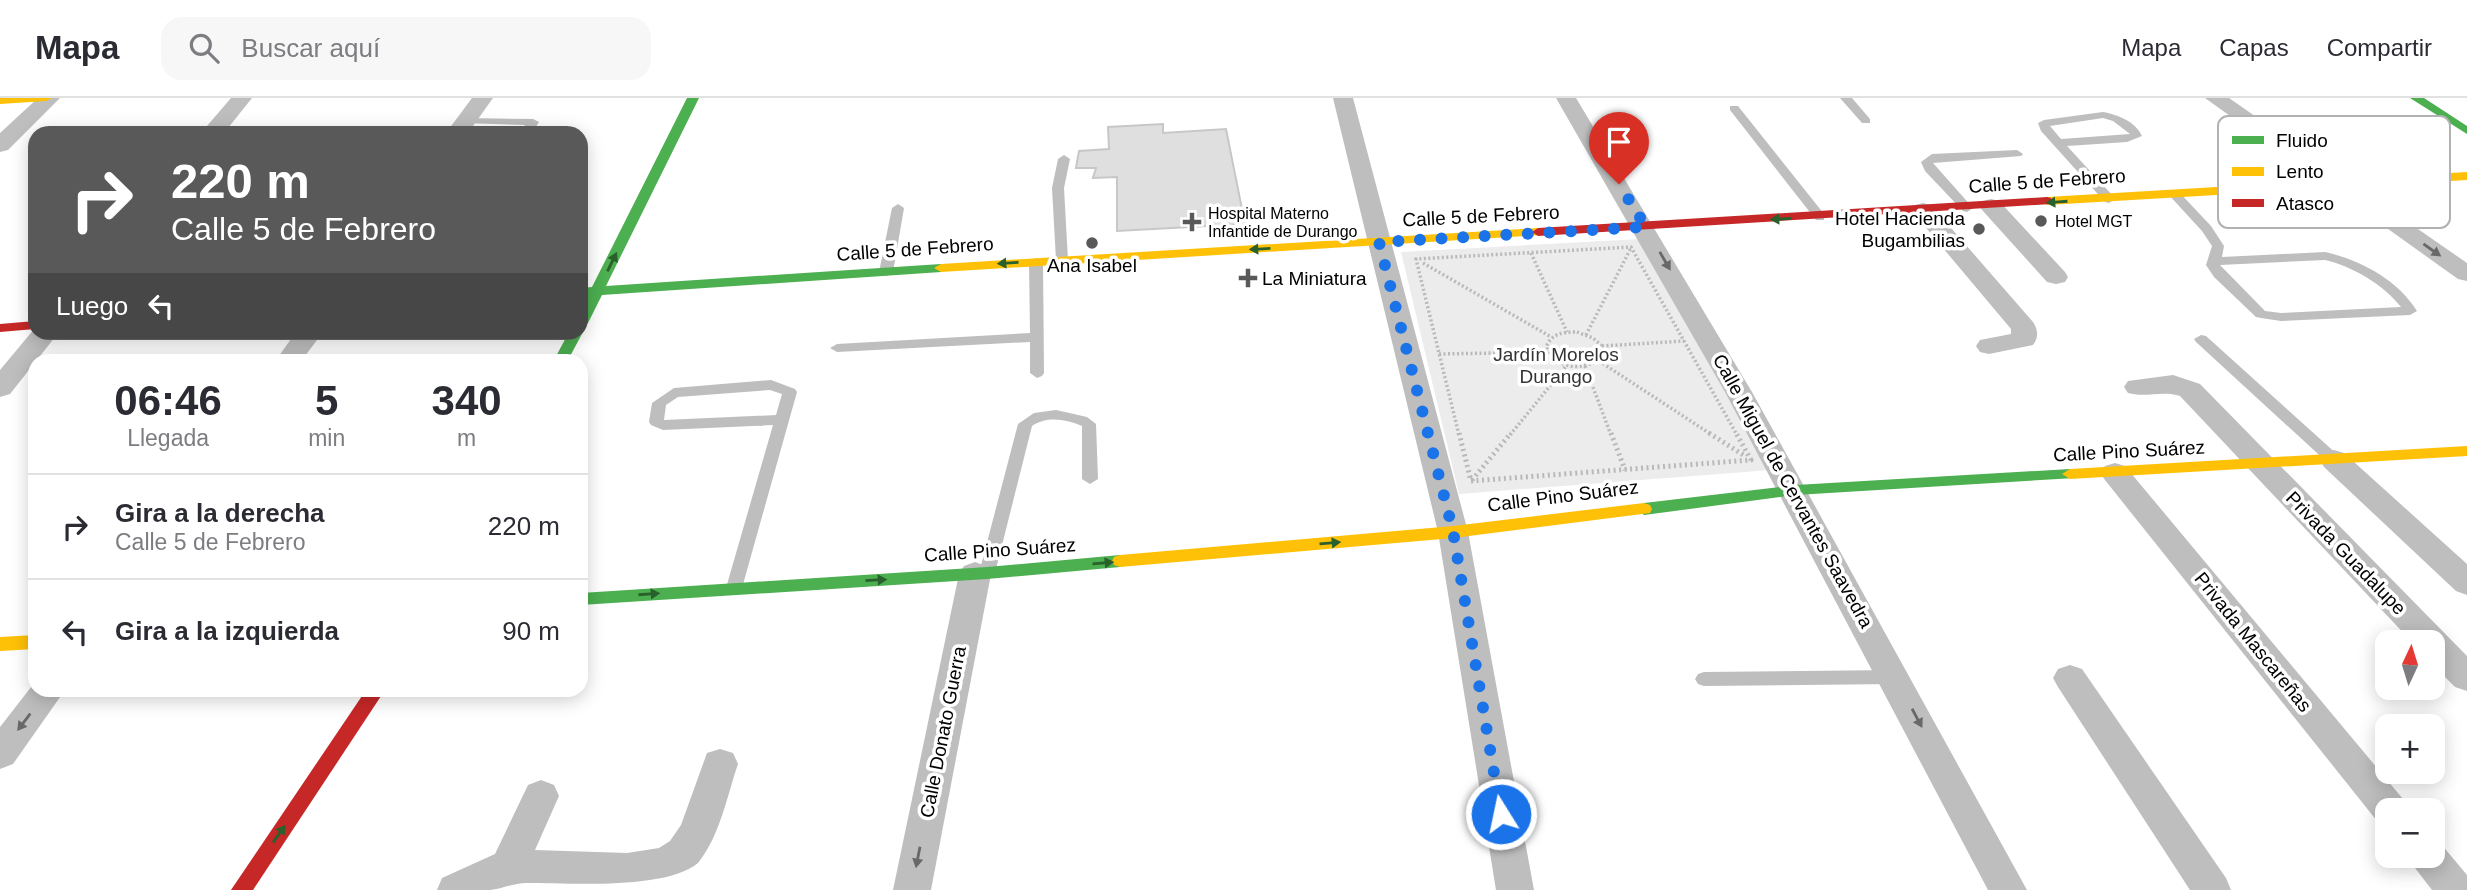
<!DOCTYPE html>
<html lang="es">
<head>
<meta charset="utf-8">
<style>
  body { margin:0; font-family:Helvetica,sans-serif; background:#f7f7f7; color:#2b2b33; height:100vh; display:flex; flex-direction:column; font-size:26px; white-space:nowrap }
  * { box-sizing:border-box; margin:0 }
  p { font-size:23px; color:#7c7c81 }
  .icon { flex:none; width:38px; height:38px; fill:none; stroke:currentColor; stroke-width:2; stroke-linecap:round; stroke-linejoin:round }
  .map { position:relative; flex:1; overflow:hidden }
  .details { position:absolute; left:28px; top:256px; width:560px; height:343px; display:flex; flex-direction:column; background:#fff; border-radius:21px; box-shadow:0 4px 18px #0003 }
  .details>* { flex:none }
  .guide { position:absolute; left:28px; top:28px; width:560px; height:214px; border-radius:21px; box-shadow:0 4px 18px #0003; background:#595959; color:#fff; overflow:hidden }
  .needle { width:46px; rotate:4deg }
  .controls { position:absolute; left:2375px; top:532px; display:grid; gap:14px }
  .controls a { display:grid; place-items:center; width:70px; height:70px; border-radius:14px; background:#fff; box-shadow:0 4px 18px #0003; font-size:35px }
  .pin { position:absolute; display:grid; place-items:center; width:60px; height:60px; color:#fff; margin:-72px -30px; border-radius:50% 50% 50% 0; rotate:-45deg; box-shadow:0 0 7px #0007 }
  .pin .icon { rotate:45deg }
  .me { position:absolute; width:77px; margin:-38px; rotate:350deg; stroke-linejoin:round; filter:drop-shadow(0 0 5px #0008) }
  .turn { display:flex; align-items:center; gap:24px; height:147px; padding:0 28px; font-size:32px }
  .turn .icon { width:91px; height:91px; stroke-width:2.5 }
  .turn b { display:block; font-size:49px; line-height:60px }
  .then { display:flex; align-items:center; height:66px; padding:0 28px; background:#0003; gap:14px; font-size:26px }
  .eta { display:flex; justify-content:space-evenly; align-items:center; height:119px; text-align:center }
  .eta b { font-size:42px; font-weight:800; line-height:49px }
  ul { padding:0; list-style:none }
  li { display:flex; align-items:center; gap:21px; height:105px; padding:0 28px; border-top:2px solid #e1e1e2 }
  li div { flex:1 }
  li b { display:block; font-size:26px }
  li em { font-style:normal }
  header { display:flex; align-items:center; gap:42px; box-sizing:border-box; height:98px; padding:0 35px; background:#fff; border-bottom:2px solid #e1e1e2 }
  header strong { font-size:33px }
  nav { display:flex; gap:38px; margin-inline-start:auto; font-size:24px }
  .search { width:490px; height:63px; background:#f7f7f7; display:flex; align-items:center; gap:18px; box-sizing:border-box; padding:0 24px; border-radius:21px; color:#7c7c81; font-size:26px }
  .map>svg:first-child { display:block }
</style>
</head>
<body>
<header>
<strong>Mapa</strong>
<div class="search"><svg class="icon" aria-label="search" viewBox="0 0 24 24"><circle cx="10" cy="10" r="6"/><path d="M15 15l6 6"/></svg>Buscar aquí</div>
<nav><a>Mapa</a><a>Capas</a><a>Compartir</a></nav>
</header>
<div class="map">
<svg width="2467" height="792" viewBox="0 0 2467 792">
  <rect width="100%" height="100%" fill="#fff"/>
  <path fill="#ececec" d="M1640,141L1771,372L1459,396L1401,154Z"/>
  <path fill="#dfdfdf" stroke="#c7c7c7" stroke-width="2" d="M1163,26V35L1226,31L1245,126L1117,133V79L1093,80L1096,70H1076L1079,53L1109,51L1108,29Z"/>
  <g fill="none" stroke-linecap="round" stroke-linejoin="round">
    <g stroke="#b9b9b9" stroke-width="3.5" stroke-dasharray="2 2.5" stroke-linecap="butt">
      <path d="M1531,155L1567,234"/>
      <path d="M1423,165L1551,239"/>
      <path d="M1577,234L1593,240L1602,248L1603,258C1585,274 1557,272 1546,249C1552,235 1563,234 1577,234Z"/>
      <path d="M1586,237L1631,150"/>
      <path d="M1602,248L1684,243"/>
      <path d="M1439,256L1548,254"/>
      <path d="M1599,263L1712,337"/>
      <path d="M1585,268L1611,337"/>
      <path d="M1459,337L1416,161L1631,149L1737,337"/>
      <path d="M1510,337L1567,267"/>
    </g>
    <g stroke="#b9b9b9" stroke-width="5" stroke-dasharray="2 3.5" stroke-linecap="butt">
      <path d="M1459,335L1471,383L1751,362L1736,335"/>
      <path d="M1611,335L1625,372"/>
      <path d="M1709,335L1745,358"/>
      <path d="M1472,382L1511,335"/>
    </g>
    <g fill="#bebebe" fill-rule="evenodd">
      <path d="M1840,0H1852L1870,21V25H1862Z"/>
      <path d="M1730,8H1738L1824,116V122H1816L1730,12Z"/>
      <path d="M2103,14C2118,17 2135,23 2142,38L2127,44L2067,48L2113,98L2115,101L2109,105L2105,104L2041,33L2038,25L2044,22ZM2103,20L2113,23L2130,36L2061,41L2050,28Z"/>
      <path d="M466,20L533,21L539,24L532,35H520L525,27L462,25L460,23Z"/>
      <path d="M2017,52L2023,56L2021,58L1933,65L1973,110L1967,114L1963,113L1925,73L1921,64L1932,56Z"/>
      <path d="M1064,57L1070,61L1064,90L1068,162L1062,166L1056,162L1052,90L1058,61Z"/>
      <path d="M2174,92L2178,93L2211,128L2224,148L2222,159L2325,154C2360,162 2397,181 2417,213L2410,217L2281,223L2261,220L2256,219L2214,179L2206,167L2212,148L2202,133L2168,96ZM2325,162C2352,168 2384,187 2401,209L2281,215L2265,213L2220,167Z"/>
      <path d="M898,106L904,110L893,174L886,178L879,174L892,110Z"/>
      <path d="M1036,160L1043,164L1044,275L1042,278L1037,280L1030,275V244L837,254L830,250L837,246L1030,235L1029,164Z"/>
      <path d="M2201,237L2206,238L2339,358L2342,362L2339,366H2329L2196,244L2194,241Z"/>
      <path d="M771,282L795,291L797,294L742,490L740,494H728L726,490L773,327L663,332L651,327L649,324L652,305L674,290ZM770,292L782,296L776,317L664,322L666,307L678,299Z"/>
      <path d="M1056,312L1087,319L1096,326L1098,381L1090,386L1082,381V328C1065,321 1047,318 1032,328L995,475L993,479H981L979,475L1018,326L1034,315Z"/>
      <path d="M1895,572L1901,574L1904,579L1901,584L1895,586L1704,588L1698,586L1695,581L1698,576L1704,574Z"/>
    </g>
    <g fill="#bebebe" fill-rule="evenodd">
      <path d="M38,0H60L8,52L0,54V35Z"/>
      <path d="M231,0H252L224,35H201Z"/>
      <path d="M472,0H493L468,35H446Z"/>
      <path d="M1333,0H1353L1468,434L1534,792H1496L1438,434Z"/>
      <path d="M1556,0H1576L1752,294L2027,792H1988L1725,294Z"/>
      <path d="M2205,0H2229L2467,165V183L2458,181Z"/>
      <path d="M1991,101L1999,103L2065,174L2068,179L2065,184L2056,186L2047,184L1983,113L1979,108L1983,103Z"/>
      <path d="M1923,105L1931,107L2033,224C2038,232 2039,239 2033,247L1989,256L1980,254L1976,248L1980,242L2011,236V231L1911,112L1915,107Z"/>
      <path d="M35,230V234H59L10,296L0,299V272Z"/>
      <path d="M296,234H323L302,262H276Z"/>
      <path d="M2173,277L2200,286L2467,558V593L2455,589L2432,566V544H2412L2180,298C2163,292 2146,300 2128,295L2124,289L2128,283Z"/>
      <path d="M2334,352L2344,355L2467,466V497L2456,493L2324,369L2320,362L2324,355Z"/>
      <path d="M2115,365L2125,368L2403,701L2408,712H2387V727L2377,723L2105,382L2100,375L2105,368Z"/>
      <path d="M975,464L986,468L991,476L931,792H893L959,476L964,468Z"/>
      <path d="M2070,567L2082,571L2226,780L2231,792H2190L2058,589L2053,580L2058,571Z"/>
      <path d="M35,584V592H65L13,666L0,671V629Z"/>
      <path d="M720,651L733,655L738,666C727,698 720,738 698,765C665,792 572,785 527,785C513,785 502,791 490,792C473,792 454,792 437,792L442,780L495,756L528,687L541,682L554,687L559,698L535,752L627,755L659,750L670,743L681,727L707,655Z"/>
      <path d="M2432,743L2441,746L2467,777V792H2432L2415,770L2409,758H2432Z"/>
    </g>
    <g fill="#4caf50" fill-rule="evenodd">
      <path d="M687,0H699L606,188L941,166L948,170L941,174L602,197L588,225L581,229V211L588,198H581V190L592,189Z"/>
      <path d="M2410,0H2424L2467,28V36Z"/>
      <path d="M581,231L583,234L568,262H554L569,234H581Z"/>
      <path d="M2070,371L2078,376L2075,380L1796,397L1644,417L1636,411L1644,405L1796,387Z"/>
      <path d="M1120,457L1126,459L1128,463L1126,467L1120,469L987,481L581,507V495L987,469Z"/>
    </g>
    <g fill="#ffc107" fill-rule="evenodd">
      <path d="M0,0H52L46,3L0,6Z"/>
      <path d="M2467,74V82L2047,107L2041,103L2047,99Z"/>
      <path d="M1538,130L1542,131V137L941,174L934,170L941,166Z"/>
      <path d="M2467,348V358L2070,381L2062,376L2070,371Z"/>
      <path d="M1644,405L1650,407L1652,411L1650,415L1453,440L1120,469L1114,467L1112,463L1114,459L1120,457L1453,428Z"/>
      <path d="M35,537V551L0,553V539Z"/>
    </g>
    <g fill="#c62828" fill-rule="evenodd">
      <path d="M2047,99L2051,100V106L1538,138L1532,134L1538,130Z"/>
      <path d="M35,223V231L0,234V226Z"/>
      <path d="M366,592H385L253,792H231Z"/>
    </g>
  </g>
  <defs><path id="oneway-solid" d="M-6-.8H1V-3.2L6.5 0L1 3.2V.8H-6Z" transform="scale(1.75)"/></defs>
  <g fill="#2a602c">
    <use href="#oneway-solid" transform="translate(2057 104) rotate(176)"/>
    <use href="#oneway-solid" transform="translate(1781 121) rotate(177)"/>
    <use href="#oneway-solid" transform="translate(1260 151) rotate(177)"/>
    <use href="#oneway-solid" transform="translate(612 164) rotate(-64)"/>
    <use href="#oneway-solid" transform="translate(1008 165) rotate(176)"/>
    <use href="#oneway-solid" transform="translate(1330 445) rotate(-5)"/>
    <use href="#oneway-solid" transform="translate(1103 465) rotate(-5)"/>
    <use href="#oneway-solid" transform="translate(876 482) rotate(-3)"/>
    <use href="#oneway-solid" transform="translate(649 496) rotate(-4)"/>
    <use href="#oneway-solid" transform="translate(279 736) rotate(-55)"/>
  </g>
  <g fill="#686868">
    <use href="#oneway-solid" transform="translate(2432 152) rotate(35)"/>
    <use href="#oneway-solid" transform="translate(1665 163) rotate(60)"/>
    <use href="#oneway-solid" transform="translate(1917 620) rotate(62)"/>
    <use href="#oneway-solid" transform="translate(24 624) rotate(127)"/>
    <use href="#oneway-solid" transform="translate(918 759) rotate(101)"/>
  </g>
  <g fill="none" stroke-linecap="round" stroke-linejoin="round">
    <path stroke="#1a73e8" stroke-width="12" stroke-dasharray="0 21.6" d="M1501,716L1453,433L1379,144L1646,129L1619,86"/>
  </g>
  <g fill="#595959" stroke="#fff" stroke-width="2.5">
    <circle cx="2041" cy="123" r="7"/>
    <path d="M1188.5 113.5h7v7h7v7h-7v7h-7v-7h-7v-7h7z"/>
    <circle cx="1979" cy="131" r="7"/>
    <circle cx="1092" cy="145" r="7"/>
    <path d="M1244.5 169.5h7v7h7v7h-7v7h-7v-7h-7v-7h7z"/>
  </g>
  <g text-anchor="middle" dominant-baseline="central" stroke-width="7" stroke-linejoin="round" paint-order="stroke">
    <g font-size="16" fill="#000" stroke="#fff" text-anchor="start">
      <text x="1208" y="115">Hospital Materno<tspan x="1208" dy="18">Infantide de Durango</tspan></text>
      <text x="2055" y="123">Hotel MGT</text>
    </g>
    <g font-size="19" fill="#000" stroke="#fff">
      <text transform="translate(2047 83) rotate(-4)">Calle 5 de Febrero</text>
      <text transform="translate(1481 118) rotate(-3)">Calle 5 de Febrero</text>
      <text transform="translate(915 151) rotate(-4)">Calle 5 de Febrero</text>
      <text transform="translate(2129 353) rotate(-3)">Calle Pino Suárez</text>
      <text transform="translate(1793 393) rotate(61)">Calle Miguel de Cervantes Saavedra</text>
      <text transform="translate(1563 398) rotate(-7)">Calle Pino Suárez</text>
      <text transform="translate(1000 452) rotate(-4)">Calle Pino Suárez</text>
      <text transform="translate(2346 455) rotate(46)">Privada Guadalupe</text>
      <text transform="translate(2253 544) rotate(51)">Privada Mascareñas</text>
      <text transform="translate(943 634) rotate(-79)">Calle Donato Guerra</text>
    </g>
    <g font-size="19" fill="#000" stroke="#fff" text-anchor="end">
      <text x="1965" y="120">Hotel Hacienda<tspan x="1965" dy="22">Bugambilias</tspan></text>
      <text x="1092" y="167" text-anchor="middle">Ana Isabel</text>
      <text x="1262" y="180" text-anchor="start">La Miniatura</text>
    </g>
    <g font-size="19" fill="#333" stroke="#fff">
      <text x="1556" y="256">Jardín Morelos<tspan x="1556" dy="22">Durango</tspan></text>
    </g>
  </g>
  <rect x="2218" y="18" width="232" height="112" rx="10" fill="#fff" stroke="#b2b2b2" stroke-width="2"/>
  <rect x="2232" y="38" width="32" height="8" fill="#4caf50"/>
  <rect x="2232" y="69" width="32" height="9" fill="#ffc107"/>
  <rect x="2232" y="101" width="32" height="8" fill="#c62828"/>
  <g font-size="19" fill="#000">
    <text x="2276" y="49">Fluido</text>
    <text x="2276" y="80">Lento</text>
    <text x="2276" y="112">Atasco</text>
  </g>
</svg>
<div class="controls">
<a><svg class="needle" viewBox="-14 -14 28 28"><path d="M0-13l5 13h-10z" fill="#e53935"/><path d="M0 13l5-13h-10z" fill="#7c7c81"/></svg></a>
<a>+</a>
<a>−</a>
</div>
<div class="pin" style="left:1619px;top:86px;background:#d93025"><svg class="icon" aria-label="arrive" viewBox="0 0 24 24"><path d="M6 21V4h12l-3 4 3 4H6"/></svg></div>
<svg class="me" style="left:1501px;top:716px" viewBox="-20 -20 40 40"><circle r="17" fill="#1a73e8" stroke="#fff" stroke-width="3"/><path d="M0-11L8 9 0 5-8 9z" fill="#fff"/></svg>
<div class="guide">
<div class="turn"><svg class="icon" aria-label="right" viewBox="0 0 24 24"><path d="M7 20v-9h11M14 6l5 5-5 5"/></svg><div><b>220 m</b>Calle 5 de Febrero</div></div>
<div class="then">Luego<svg class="icon" aria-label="left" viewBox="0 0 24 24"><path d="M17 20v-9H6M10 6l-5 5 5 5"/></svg></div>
</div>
<section class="details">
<div class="eta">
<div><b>06:46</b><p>Llegada</p></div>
<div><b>5</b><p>min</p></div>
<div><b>340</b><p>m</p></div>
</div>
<ul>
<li><svg class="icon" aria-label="right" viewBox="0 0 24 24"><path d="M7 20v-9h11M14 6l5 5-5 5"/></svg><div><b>Gira a la derecha</b><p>Calle 5 de Febrero</p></div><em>220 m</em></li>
<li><svg class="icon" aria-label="left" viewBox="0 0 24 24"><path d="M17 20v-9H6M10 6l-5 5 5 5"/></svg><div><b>Gira a la izquierda</b></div><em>90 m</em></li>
</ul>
</section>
</div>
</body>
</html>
